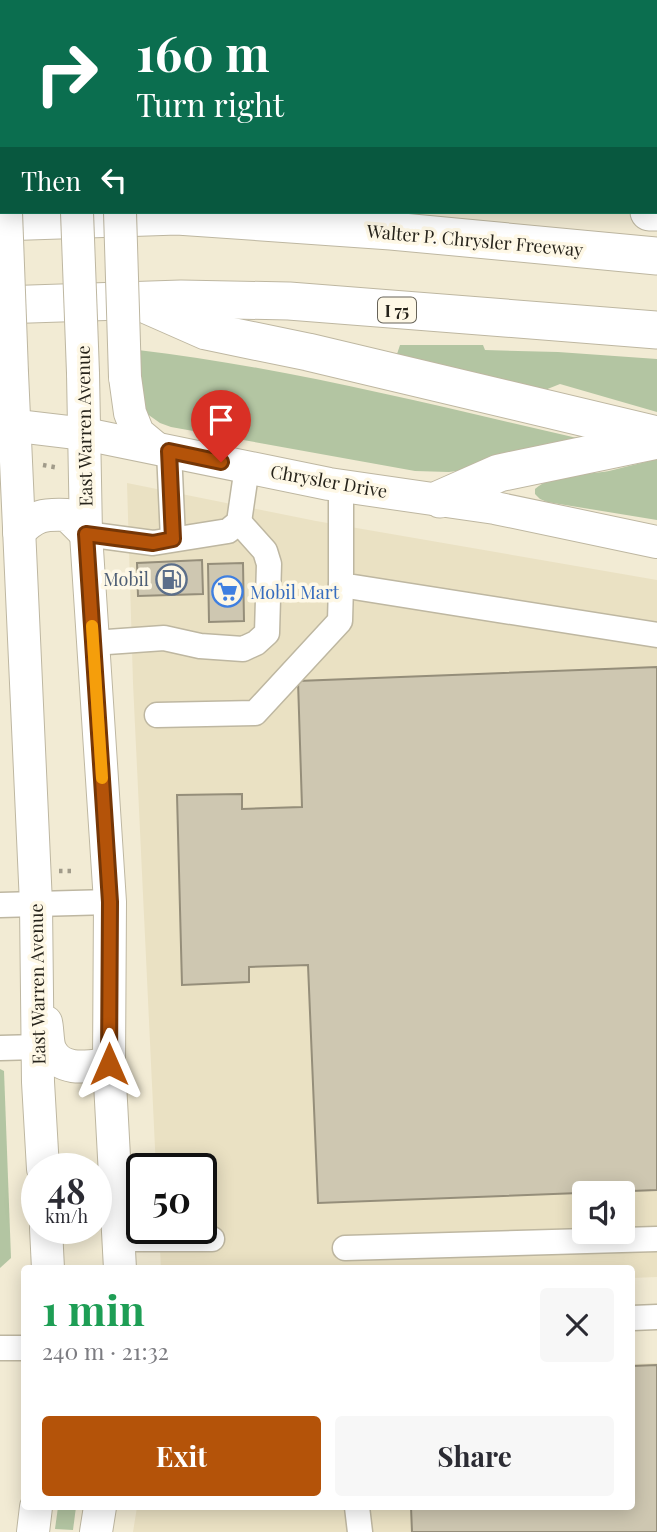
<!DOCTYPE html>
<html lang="en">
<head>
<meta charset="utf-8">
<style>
  body { margin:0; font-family:"Playfair Display",serif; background:#f7f7f7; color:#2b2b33; height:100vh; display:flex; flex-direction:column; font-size:26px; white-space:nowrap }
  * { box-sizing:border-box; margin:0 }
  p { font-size:23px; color:#7c7c81 }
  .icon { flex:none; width:38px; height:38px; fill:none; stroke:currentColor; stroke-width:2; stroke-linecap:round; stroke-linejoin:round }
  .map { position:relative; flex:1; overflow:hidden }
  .panel { position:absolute; left:21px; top:1265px; width:614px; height:245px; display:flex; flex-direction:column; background:#fff; border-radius:7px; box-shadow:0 4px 18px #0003 }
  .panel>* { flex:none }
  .top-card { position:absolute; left:0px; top:0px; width:658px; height:214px; box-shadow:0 4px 18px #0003; background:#0b6e4f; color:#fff; overflow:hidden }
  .fabs { position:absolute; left:572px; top:1181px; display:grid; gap:14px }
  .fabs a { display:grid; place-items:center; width:63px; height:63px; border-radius:7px; background:#fff; box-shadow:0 4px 18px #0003; font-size:35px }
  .speed { position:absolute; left:21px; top:1153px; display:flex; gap:14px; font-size:35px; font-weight:700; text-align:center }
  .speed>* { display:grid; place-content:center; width:91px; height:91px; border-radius:50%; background:#fff; box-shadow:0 4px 18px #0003; line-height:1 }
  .speed small { font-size:18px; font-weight:400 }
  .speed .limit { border:4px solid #111; border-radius:10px; background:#fff; color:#111 }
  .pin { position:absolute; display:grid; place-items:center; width:60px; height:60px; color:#fff; margin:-72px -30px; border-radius:50% 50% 50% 0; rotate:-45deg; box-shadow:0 0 7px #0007 }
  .pin .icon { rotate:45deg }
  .me { position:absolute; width:77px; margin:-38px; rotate:0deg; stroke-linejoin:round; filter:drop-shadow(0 0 5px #0008) }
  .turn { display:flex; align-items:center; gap:24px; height:147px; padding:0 21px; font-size:32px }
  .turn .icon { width:91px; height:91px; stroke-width:2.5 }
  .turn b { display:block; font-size:49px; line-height:60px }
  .then { display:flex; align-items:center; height:66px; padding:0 21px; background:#0003; gap:14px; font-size:26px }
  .round { display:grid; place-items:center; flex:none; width:74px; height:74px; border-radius:7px; background:#f7f7f7 }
  .summary { display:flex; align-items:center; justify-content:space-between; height:119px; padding:0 21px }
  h1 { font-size:42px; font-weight:700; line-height:52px; color:#1e9e55 }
  .action { display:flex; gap:14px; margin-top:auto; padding:14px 21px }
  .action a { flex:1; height:80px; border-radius:7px; background:#b45309; color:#fff; font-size:28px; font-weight:700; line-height:80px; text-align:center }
  .action a+a { background:#f7f7f7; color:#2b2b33 }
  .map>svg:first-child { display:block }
</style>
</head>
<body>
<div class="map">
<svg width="657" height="1532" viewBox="0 0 657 1532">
  <rect width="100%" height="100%" fill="#f2ebd4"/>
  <g fill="#eae1c3" fill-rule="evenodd">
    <path d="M127,483L316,521L657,580V1277L632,1278V1269H161L159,1229L201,1228V1169H156L133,683ZM584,1194H623V1232H584Z"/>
    <path d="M657,1363V1532H133L137,1507H632V1364Z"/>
  </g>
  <g fill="#b3c5a2">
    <rect x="106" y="0" width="296" height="2"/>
    <path d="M400,345H483L485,350L558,352L657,359V412L560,384L545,390L396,357Z"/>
    <path d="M138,350C291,368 440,407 590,441L479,468L449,472L415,471L171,427L160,423L143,411Z"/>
    <path d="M657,459V520L547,502L540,499L535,494V489C553,473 587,475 609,471C625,467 641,463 657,459Z"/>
    <path d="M0,1069L4,1071L11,1258L0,1268Z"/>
    <path d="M58,1507H76L73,1530L55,1529Z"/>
  </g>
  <g fill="#cec7b1" stroke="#958e7a" stroke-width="2">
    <path d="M202,560L203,594L138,596L137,563Z"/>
    <path d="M243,563L244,621L209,622L208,564Z"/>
    <path d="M657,667V1190L318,1203L308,965L249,967V982L182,985L177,795L242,794V809L302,807L298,681Z"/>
    <path d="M657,1365V1532H412L411,1507H632V1366Z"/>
  </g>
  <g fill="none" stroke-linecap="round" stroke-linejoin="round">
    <defs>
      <g id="minor">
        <path d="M656,61H657"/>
        <path d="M169,451L173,539"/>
        <path d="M341,485V585L657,635"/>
        <path d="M86,534L153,543L228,531L239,522L247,467"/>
        <path d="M93,643L164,638L200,646L243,649L256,643L267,633L269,564L265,551L239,522"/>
        <path d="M157,715L255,713L340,621L341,585"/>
        <path d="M0,905L110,902"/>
        <path d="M0,1048L38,1047"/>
        <path d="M120,1239H212"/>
        <path d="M345,1248L657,1239"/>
        <path d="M632,1318L657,1317"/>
        <path d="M0,1348H24"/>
        <path d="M357,1507L360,1532"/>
      </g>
      <g id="major">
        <path d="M68,0V2"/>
        <path d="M0,19L2,20"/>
        <path d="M0,47L2,99"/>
        <path d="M12,373L36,904L38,1082L43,1169"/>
        <path d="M83,373L86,534L110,902L109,1064L120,1269"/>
        <path d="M125,377L130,413L138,433L156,448"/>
        <path d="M0,424L85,434L329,484L495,508L657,542"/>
        <path d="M19,532C36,515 43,514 67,515L86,534"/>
        <path d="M46,1022C48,1030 47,1044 51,1051C62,1073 90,1066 109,1064"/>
        <path d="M46,1228L48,1269"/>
        <path d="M33,1532L36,1507"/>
        <path d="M96,1532L100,1507"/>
      </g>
      <g id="highway">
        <path d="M656,98H657"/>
        <path d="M649,212H657"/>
        <path d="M0,222L177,216L391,231L657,256"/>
        <path d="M0,305L181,299L289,301L657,330"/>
        <path d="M147,305L206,331L308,352L657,435"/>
        <path d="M440,499L499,473L657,440"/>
      </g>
    </defs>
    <use href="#minor" stroke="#beb7a1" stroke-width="27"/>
    <use href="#major" stroke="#beb7a1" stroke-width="34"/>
    <use href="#highway" stroke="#beb7a1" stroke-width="39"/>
    <g stroke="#a19b8a" stroke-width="4.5" stroke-dasharray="3.5 5" stroke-linecap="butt">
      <path d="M43,465L59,468"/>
      <path d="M59,871H75"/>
    </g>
    <use href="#minor" stroke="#fff" stroke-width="24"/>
    <use href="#major" stroke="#fff" stroke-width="32"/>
    <use href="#highway" stroke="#fff" stroke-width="37"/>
    <defs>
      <g id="major-bridge">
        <path d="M6,212L12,373"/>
        <path d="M77,212L83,373"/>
        <path d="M120,212L125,377"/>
      </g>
    </defs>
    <use href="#major-bridge" stroke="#beb7a1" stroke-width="34" stroke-linecap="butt"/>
    <use href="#major-bridge" stroke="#fff" stroke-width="32"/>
  </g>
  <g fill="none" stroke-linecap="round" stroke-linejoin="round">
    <defs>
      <path id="route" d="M109,1064L110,902L86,534L153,543L173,539L169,451L221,462"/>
    </defs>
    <use href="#route" stroke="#753606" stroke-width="18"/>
    <use href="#route" stroke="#b45309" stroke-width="12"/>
    <path stroke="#f59e0b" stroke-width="12" d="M92,626L102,778"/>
  </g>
  <defs>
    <symbol id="fuel-ring" viewBox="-11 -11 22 22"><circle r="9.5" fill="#fef8e6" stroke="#5c6f8a" stroke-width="1.5"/><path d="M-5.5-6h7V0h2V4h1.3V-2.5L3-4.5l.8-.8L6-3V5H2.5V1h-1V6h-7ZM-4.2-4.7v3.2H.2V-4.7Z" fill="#5c6f8a"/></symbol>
    <symbol id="supermarket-ring" viewBox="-11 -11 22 22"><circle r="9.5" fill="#fef8e6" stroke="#3f7fe0" stroke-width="1.5"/><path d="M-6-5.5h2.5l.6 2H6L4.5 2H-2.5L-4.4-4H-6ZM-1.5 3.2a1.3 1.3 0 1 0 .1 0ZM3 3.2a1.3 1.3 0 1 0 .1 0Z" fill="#3f7fe0"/></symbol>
  </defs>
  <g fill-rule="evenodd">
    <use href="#fuel-ring" x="154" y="562" width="35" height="35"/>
    <use href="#supermarket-ring" x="210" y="574" width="35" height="35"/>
  </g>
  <g text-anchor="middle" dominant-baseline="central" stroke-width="7" stroke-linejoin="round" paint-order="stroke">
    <rect fill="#fef8e6" stroke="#676358" stroke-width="2" x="378" y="297.5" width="38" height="25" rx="5"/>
    <g font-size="16" font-weight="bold" fill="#26231b">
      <text x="397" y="310">I 75</text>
    </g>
    <g font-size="18" fill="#26231b" stroke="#fef8e6">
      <text transform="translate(475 240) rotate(5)">Walter P. Chrysler Freeway</text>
      <text transform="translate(84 426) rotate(-91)">East Warren Avenue</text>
      <text transform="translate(329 481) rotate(10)">Chrysler Drive</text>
      <text transform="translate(37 984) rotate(-91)">East Warren Avenue</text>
    </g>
    <g font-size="18" fill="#4e5e75" stroke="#fef8e6" text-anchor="end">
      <text x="149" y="579">Mobil</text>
    </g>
    <g font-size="18" fill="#366cbe" stroke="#fef8e6" text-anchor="start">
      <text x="250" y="592">Mobil Mart</text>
    </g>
  </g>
</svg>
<div class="fabs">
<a><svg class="icon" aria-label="sound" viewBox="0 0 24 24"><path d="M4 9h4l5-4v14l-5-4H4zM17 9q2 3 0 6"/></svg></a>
</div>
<div class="speed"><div>48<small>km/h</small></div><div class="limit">50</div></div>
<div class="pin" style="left:221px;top:462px;background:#d93025"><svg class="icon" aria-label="arrive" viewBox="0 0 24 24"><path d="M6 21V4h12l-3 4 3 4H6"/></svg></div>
<svg class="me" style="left:109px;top:1064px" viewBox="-20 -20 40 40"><path d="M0-17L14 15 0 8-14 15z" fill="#b45309" stroke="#fff" stroke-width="4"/></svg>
<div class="top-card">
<div class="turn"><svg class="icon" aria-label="right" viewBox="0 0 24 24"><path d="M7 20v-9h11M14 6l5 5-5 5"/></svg><div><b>160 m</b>Turn right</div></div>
<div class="then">Then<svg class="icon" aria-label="left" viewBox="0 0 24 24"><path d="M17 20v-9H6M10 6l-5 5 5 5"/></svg></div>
</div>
<section class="panel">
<div class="summary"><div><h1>1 min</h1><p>240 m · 21:32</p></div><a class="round"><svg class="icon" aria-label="close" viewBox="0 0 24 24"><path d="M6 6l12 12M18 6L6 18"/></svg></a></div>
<div class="action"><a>Exit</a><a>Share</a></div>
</section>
</div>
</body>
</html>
